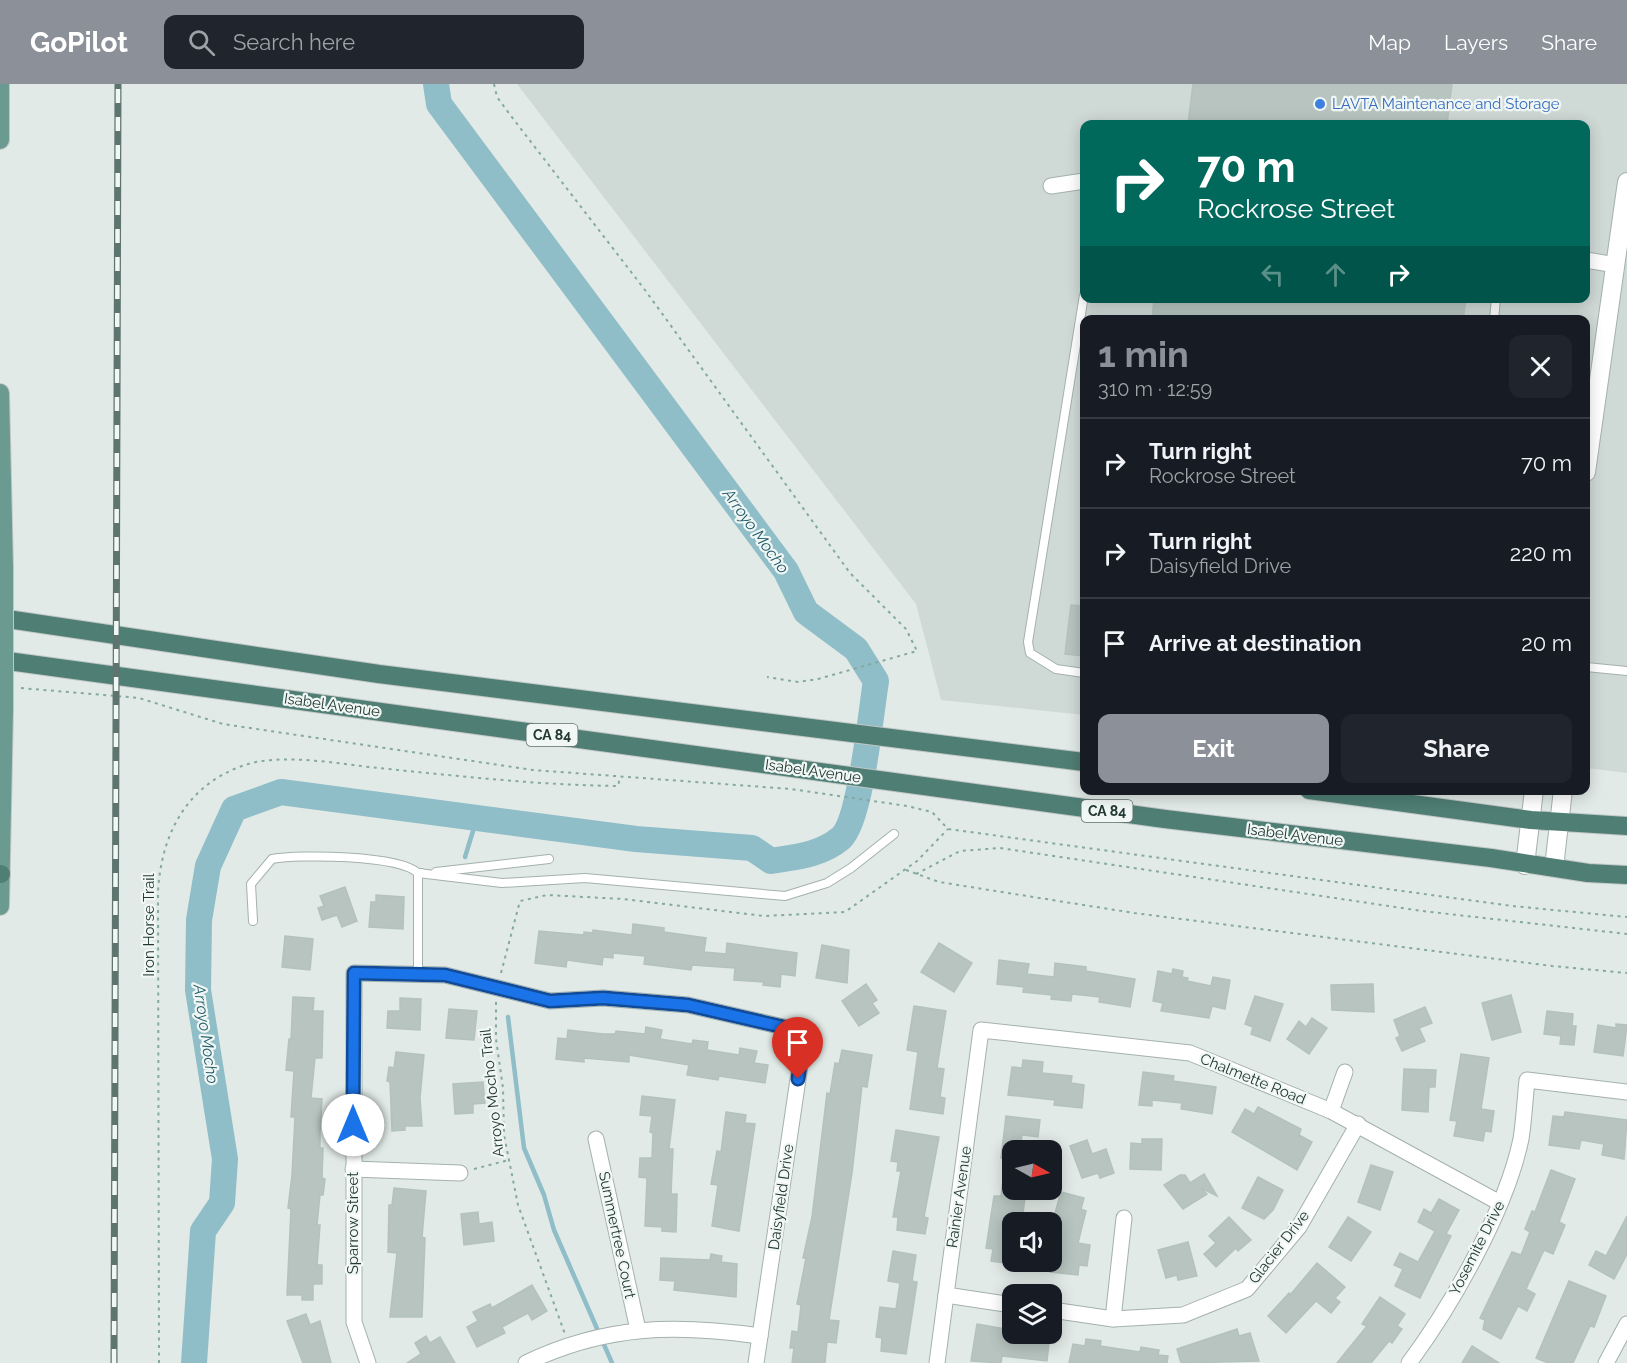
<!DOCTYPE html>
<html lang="en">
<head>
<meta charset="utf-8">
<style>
  body { margin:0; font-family:Raleway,sans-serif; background:#20242c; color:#f1f3f6; height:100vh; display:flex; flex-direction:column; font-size:22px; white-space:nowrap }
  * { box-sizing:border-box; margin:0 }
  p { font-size:20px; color:#9ea1a6 }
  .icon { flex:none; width:33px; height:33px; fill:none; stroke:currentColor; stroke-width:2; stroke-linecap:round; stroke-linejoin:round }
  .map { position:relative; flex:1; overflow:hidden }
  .details { position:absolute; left:1080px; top:231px; width:510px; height:480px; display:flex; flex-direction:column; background:#171b24; border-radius:12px; box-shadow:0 3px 15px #0003 }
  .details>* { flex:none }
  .guide { position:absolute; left:1080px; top:36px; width:510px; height:183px; border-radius:12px; box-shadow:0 3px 15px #0003; background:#00695c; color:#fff; overflow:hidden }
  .needle { width:39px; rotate:98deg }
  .fabs { position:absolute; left:1002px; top:1056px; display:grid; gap:12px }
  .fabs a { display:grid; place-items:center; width:60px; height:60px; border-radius:12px; background:#171b24; box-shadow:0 3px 15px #0003; font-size:30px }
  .pin { position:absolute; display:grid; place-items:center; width:51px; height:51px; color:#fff; margin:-62px -26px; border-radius:50% 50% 50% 0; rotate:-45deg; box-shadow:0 0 6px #0007 }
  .pin .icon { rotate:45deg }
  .me { position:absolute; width:66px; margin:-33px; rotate:0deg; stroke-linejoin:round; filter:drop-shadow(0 0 4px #0008) }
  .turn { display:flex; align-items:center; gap:21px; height:126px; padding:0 18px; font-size:27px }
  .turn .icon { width:78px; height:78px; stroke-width:2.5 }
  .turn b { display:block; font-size:42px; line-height:51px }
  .lanes { display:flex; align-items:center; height:57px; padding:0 18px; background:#0003; justify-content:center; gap:30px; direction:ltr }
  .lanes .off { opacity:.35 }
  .round { display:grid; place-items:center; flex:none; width:63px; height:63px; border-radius:12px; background:#20242c }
  .summary { display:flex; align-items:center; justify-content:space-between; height:102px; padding:0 18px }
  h1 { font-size:36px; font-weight:700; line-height:45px; color:#8c9099 }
  .action { display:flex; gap:12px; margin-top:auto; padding:12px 18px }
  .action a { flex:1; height:69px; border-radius:12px; background:#8c9099; color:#fff; font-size:24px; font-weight:700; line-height:69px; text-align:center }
  .action a+a { background:#20242c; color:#f1f3f6 }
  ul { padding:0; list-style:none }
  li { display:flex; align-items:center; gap:18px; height:90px; padding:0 18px; border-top:2px solid #363941 }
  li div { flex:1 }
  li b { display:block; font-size:22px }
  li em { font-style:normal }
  header { display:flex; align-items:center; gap:36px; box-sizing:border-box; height:84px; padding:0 30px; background:#8c9099; color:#fff }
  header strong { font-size:28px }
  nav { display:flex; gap:33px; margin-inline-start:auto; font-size:21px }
  .search { width:420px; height:54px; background:#20242c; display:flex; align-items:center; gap:15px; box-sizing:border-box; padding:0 21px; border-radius:12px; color:#9ea1a6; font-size:22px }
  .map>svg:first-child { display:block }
</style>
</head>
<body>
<header>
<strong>GoPilot</strong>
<div class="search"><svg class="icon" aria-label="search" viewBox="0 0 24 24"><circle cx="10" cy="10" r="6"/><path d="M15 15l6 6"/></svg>Search here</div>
<nav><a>Map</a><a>Layers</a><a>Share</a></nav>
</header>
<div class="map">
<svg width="1627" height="1279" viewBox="0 0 1627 1279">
  <rect width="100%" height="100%" fill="#e1eae6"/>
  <path fill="#cfd9d5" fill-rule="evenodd" d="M517,0H1627V689L1586,684V236H1084V631L941,616L916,520ZM1084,40H1586V214H1084Z"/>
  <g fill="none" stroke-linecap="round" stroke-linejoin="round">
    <g stroke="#8fbdc8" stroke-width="4.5">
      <path d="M465,773L477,734"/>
      <path d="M508,933L524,1064L544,1111L554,1146L612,1279"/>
    </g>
    <path stroke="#8fbdc8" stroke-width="26" d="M194,1279L203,1147L222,1119L225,1075L198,906L199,836L208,782L234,725L281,708L636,755L752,764L771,777C796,773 821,771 841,754C861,736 871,627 876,597L856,565L806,528L786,487L439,20L436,0"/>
  </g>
  <g fill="#b7c4bf" stroke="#b4c2bd" stroke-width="1.5">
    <path d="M1193,0H1452L1447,40H1188Z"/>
    <path d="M1154,214H1466L1463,236H1152Z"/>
    <path d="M1071,521L1084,522V572L1065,570Z"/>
    <path d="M345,803L357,837L342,843L337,831L322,836L318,824L324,822L320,812Z"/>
    <path d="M376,811L404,813L403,845L369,843L371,818H376Z"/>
    <path d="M633,840L664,844V848L706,854L704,868L726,870L727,859L797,869L795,892L781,890L780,903L763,901L764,898L734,896L735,884L692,881L691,886L644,880L645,872L613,869V874L603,873L602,881L567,876L566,883L535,879L539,847L584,851V848L593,849V846L632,851Z"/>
    <path d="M285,852L313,855L310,886L282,883Z"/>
    <path d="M939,859L972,879L954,908L921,888Z"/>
    <path d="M822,861L849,866L847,899L816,894Z"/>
    <path d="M999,876L1029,880L1027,890L1054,893L1055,879L1086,883V887L1135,895L1130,923L1099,918L1100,913L1072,910L1071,917L1051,915L1052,911L1023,908L1024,903L997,900Z"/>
    <path d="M1173,885L1183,887L1182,893L1188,894L1187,897L1211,902L1213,893L1230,896L1225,925L1212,922L1209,934L1161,927L1163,919L1153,917L1158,887L1172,890Z"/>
    <path d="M866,900L877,916L872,919L879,929L859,942L842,917Z"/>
    <path d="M1373,900L1374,928L1332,926L1331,901Z"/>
    <path d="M1511,911L1521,948L1492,956L1482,919Z"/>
    <path d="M1255,912L1283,920L1270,957L1251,950L1253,943L1245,940Z"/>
    <path d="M293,913L314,914L313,927H323L322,974H315L311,1014L322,1015L320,1048V1064H323L322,1094L325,1095L323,1111H320L317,1141H320L317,1181H322V1200H313V1216H302V1211H287L291,1125L288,1124L292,1091L295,1033H291L294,987L286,986L289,955H291Z"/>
    <path d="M400,914L421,915L420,946L387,944L388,927H400Z"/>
    <path d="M914,922L946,927L937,984L944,985L940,1013L945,1014L943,1030L910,1025L918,968L907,966Z"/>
    <path d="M1425,923L1432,939L1419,944L1425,957L1402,967L1396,954L1400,952L1394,936Z"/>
    <path d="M449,925L477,927L474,956L446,954Z"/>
    <path d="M1547,927L1573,930L1572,942H1576L1574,961L1560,960L1561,952L1544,950Z"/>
    <path d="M1312,934L1327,944L1309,970L1287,955L1299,937L1306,943Z"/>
    <path d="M1616,940L1627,941L1623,972L1594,968L1598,941L1616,944Z"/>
    <path d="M646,943L662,946L660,955L692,960L693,956L708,958L707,966L739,971L740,964L757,967L754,979L768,981L765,999L719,992L718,996L687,991L689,981L629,971V978L584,974V978L556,975L558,954L567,955L568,946L604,950H615L616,947L645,950Z"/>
    <path d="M842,966L872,971L867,1003L862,1002L852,1089L829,1236L839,1237L836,1259L827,1258L825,1279H792L794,1264H790L792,1247L798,1248L801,1221L797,1220L806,1174H803L812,1133L827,1009L830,1010L835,979L839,980Z"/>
    <path d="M396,968L424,971L420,1014L422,1042H405V1046L392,1047L390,998L387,997L389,983L394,984Z"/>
    <path d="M1461,970L1489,974L1481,1025L1494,1027L1491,1048L1485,1047L1483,1057L1454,1052L1457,1037L1450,1036Z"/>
    <path d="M1023,976L1043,978L1042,989L1072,992L1071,999L1084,1001L1082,1024L1054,1021L1055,1016L1008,1011L1012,983L1022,984Z"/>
    <path d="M1404,985L1436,986L1435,1003H1429L1428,1028L1402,1026Z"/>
    <path d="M1143,988L1174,992L1173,997L1216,1003L1212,1030L1181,1025L1182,1019L1152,1016V1022L1139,1021Z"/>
    <path d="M483,998L485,1019L473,1020V1029L455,1030L453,1000Z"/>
    <path d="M642,1012L675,1016L669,1065H673L671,1110H677L676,1148L662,1147V1143L645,1142L647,1094L639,1093L640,1074H652L653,1049L650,1048L652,1032L640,1031Z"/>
    <path d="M1258,1023L1301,1045L1299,1051L1312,1058L1297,1086L1232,1048L1245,1025L1254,1030Z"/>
    <path d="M726,1028L746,1031L745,1039L755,1040L739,1147L712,1142L718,1101L711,1100L717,1067L721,1068Z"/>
    <path d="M1565,1028L1627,1036L1624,1075L1602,1071L1604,1060L1581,1056L1579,1065L1549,1061L1553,1032L1564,1033Z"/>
    <path d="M1006,1032L1040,1036L1038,1053L1022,1051L1020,1066H1012V1075L1001,1074Z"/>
    <path d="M896,1046L939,1053L924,1133L928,1134L925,1150L897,1146L898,1133H893L901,1087H897L898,1078L891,1077Z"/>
    <path d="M1142,1055H1162L1161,1086L1130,1085L1131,1059L1142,1060Z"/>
    <path d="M1087,1056L1092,1070L1106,1065L1114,1089L1100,1094L1098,1089L1082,1094L1070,1062Z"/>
    <path d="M1371,1081L1393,1088L1380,1126L1358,1118Z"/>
    <path d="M1005,1082H1012V1106H1026L1023,1129L1012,1128V1180L991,1177L993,1165L986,1164L994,1112H1001Z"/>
    <path d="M1551,1086L1575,1095L1559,1138L1565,1141L1553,1170L1544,1166L1526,1205L1535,1210L1527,1227L1518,1222L1501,1255L1483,1245L1485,1236L1480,1234L1512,1168L1521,1171L1530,1148L1525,1145L1532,1127L1535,1128Z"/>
    <path d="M1204,1090L1217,1112L1201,1104L1207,1110L1183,1125L1164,1101L1180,1091H1185L1190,1099Z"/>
    <path d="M1258,1093L1283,1106L1273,1126L1264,1135L1242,1124Z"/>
    <path d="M394,1104L426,1107L422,1153L425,1154L422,1233H390L397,1169L388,1168L389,1121H392Z"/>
    <path d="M1061,1108L1084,1114L1081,1125L1086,1127L1078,1159L1090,1161L1087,1182L1079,1181L1078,1191L1050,1188L1056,1137L1053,1136Z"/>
    <path d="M1439,1115L1459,1126L1446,1150L1451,1152L1420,1214L1395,1202L1403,1185L1394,1181L1400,1169L1418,1178L1435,1147L1418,1138L1424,1125L1431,1129Z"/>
    <path d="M478,1128L479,1140L492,1138L494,1157L464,1161L461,1130Z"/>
    <path d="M1627,1132V1170L1614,1195L1589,1181L1596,1167L1606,1172Z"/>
    <path d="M1229,1133L1251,1156L1238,1167L1236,1164L1216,1183L1204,1170L1216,1159L1209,1152Z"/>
    <path d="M1348,1133L1371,1148L1351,1177L1329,1163Z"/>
    <path d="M1188,1158L1197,1192L1178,1196L1177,1191L1166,1194L1158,1166Z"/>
    <path d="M893,1167L916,1171L912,1197L917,1198L906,1270L881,1267L882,1254L876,1253L880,1223L896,1225L900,1199L888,1197Z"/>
    <path d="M711,1170L722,1172L721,1178L737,1180L736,1213L674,1206L675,1197L660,1196L661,1174L710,1176Z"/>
    <path d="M1317,1179L1345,1203L1335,1214L1340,1218L1331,1229L1316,1217L1286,1249L1268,1232L1289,1209L1290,1211Z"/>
    <path d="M1569,1197L1606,1212L1594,1243L1590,1242L1573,1279H1548L1536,1274Z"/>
    <path d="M532,1201L547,1227L532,1236L528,1229L502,1243L505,1249L477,1263L467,1243L478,1237L473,1228L490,1220L492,1224Z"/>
    <path d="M1380,1213L1405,1230L1397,1242L1402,1245L1392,1259L1389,1257L1371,1279H1337L1367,1242L1362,1240Z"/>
    <path d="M306,1230L310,1241L320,1237L331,1279H303L287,1237Z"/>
    <path d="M977,1240L1006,1245L1005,1250H1050L1047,1277L1002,1272L1001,1279L971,1277Z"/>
    <path d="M1237,1245L1239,1252L1250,1249L1259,1277L1181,1279L1177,1265Z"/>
    <path d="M426,1252L430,1259L440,1253L455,1279H407L421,1270L415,1259Z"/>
    <path d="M1086,1255L1101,1257L1100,1262L1140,1268L1141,1263L1159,1266L1158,1271L1168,1272L1167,1279H1069L1073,1260L1085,1262Z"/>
    <path d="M1472,1262L1499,1279H1462Z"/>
  </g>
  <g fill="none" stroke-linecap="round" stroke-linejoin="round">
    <defs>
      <g id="service">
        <path d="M1084,211L1028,558L1030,569L1056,585L1084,589"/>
        <path d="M1494,236L1496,214"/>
        <path d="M1586,583L1627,587"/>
        <path d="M436,788L549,775"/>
        <path d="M253,837L251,800L272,775C300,770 398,771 418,789L502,799L585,794L785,812L827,799L851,784L894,750"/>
        <path d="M418,890V789H421"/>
      </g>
      <g id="minor">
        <path d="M1051,102L1084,97"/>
        <path d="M1586,176L1616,181"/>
        <path d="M1331,1027L1345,988"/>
        <path d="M596,1055L638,1246"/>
        <path d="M353,1085L460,1089"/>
        <path d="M946,1211L1012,1221"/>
        <path d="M1052,1226L1113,1235L1183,1231L1247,1205L1299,1143L1358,1040"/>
        <path d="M1113,1235L1124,1134"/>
        <path d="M368,1279L354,1238V889L445,891L550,917L603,914L688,921L805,948L756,1279"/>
        <path d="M526,1279C605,1241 675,1240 760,1252"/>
        <path d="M937,1279L981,946L1190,969L1331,1027L1500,1119"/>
        <path d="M1409,1279C1452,1221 1506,1126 1521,1055C1524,1036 1525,1015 1527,996L1627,1008"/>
        <path d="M1606,1279L1627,1240"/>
      </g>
      <g id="tertiary">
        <path d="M1586,388L1627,98"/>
        <path d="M1525,781L1534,706"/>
        <path d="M1554,783L1563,706"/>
      </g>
      <g id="primary">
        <path d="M0,56V0"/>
        <path d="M0,309L4,484"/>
        <path d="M0,822L4,625"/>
      </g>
      <g id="trunk">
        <path d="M0,534L379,590L1084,678"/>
        <path d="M0,576L1165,735L1491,774L1588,789L1627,791"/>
        <path d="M1309,706L1531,736L1627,742"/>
        <path d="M0,790H1"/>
      </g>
    </defs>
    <use href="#service" stroke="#a4b1ad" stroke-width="10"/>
    <use href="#minor" stroke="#a4b1ad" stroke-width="17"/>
    <use href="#tertiary" stroke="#a4b1ad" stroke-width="20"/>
    <use href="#primary" stroke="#c1c7c6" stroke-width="20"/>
    <use href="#trunk" stroke="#c1c7c6" stroke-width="20"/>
    <g stroke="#85a99f" stroke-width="2" stroke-dasharray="3 4.5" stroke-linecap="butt">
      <path d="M494,0L497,13L511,32L645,206L850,489L906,545L917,567L818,595L798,598L767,593"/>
      <path d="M21,604L139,614L223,640L533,686L791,705L907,722L932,728L948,745L1512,822L1627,833"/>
      <path d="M906,786L939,798L1134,829L1552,882L1627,889"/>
      <path d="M916,790L960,767L1000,764L1422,827L1627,850"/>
      <path d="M501,889L520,817L547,811L623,815L764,832L845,828L917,777L948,745"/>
      <path d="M496,918V955L503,1004L504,1051L518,1121L565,1250"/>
      <path d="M474,1085L509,1076"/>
      <path d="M159,1279L158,808C161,751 186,702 242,682C279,668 339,680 378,684C458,692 537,701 618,702L620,693"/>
    </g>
    <use href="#service" stroke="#fff" stroke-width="8"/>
    <use href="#minor" stroke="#fff" stroke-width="15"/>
    <use href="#tertiary" stroke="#fff" stroke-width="18"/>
    <use href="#primary" stroke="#6b9a90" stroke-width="18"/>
    <use href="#trunk" stroke="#4f7e74" stroke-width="18"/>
    <defs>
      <path id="rail" d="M114,1279L118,0"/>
    </defs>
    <use href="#rail" stroke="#5e746f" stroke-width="7"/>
    <use href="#rail" stroke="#f1f7f4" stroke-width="4.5" stroke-dasharray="14" stroke-linecap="butt"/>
    <defs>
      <path id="primary-bridge" d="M4,484V625"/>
    </defs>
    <use href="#primary-bridge" stroke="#c1c7c6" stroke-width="20" stroke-linecap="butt"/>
    <use href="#primary-bridge" stroke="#6b9a90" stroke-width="18"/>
  </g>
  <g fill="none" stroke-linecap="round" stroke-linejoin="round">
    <defs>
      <path id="route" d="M353,1041L354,889L445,891L550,917L603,914L688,921L805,948L798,995"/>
    </defs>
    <use href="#route" stroke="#114b97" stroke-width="15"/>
    <use href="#route" stroke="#1a73e8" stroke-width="10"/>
  </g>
  <circle fill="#3f7fe0" stroke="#f1f7f4" stroke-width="2" cx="1320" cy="20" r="6"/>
  <g text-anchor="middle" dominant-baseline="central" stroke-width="4.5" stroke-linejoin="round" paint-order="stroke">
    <g fill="#f1f7f4" stroke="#61716d" stroke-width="1.5">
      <rect x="526.5" y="640" width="51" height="22" rx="4.5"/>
      <rect x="1081.5" y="716" width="51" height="22" rx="4.5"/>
    </g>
    <g font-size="14" font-weight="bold" fill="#233833">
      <text x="552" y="651">CA 84</text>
      <text x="1107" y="727">CA 84</text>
    </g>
    <g font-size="15" fill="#366cbe" stroke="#f1f7f4" text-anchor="start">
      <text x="1332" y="20">LAVTA Maintenance and Storage</text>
    </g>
    <g font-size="15" fill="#233833" stroke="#f1f7f4">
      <text transform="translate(332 621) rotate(8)">Isabel Avenue</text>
      <text transform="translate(813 687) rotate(8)">Isabel Avenue</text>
      <text transform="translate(1295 751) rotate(7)">Isabel Avenue</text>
      <text transform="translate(149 841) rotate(-90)">Iron Horse Trail</text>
      <text transform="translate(1253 995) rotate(22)">Chalmette Road</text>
      <text transform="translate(492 1009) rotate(-96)">Arroyo Mocho Trail</text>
      <text transform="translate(781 1113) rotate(-82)">Daisyfield Drive</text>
      <text transform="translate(959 1113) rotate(-82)">Rainier Avenue</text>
      <text transform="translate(353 1139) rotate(-90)">Sparrow Street</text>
      <text transform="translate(617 1151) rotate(78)">Summertree Court</text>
      <text transform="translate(1279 1163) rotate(-52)">Glacier Drive</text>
      <text transform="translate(1477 1164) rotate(-63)">Yosemite Drive</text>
    </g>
    <g font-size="16" font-style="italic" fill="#255e6d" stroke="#f1f7f4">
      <text transform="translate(756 447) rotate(54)">Arroyo Mocho</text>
      <text transform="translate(206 950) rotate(82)">Arroyo Mocho</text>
    </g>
  </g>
</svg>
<div class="fabs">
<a><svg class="needle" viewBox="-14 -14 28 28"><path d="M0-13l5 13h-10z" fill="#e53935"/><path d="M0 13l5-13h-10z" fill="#9ea1a6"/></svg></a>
<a><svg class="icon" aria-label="sound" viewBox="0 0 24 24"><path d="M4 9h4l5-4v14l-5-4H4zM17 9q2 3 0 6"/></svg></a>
<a><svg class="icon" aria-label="layers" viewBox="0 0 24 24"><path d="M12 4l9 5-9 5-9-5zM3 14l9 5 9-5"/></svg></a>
</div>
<div class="pin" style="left:798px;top:995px;background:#d93025"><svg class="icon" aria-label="arrive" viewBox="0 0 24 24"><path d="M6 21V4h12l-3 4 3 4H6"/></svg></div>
<svg class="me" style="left:353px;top:1041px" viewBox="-20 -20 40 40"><circle r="19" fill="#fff"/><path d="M0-13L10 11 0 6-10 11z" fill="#1a73e8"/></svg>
<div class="guide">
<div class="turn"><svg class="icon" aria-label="right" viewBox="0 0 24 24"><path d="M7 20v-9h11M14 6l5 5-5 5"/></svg><div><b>70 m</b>Rockrose Street</div></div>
<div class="lanes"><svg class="icon off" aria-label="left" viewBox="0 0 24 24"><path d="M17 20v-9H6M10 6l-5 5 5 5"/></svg><svg class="icon off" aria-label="ahead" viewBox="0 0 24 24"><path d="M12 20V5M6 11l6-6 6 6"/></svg><svg class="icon" aria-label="right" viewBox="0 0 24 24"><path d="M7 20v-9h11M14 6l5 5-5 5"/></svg></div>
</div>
<section class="details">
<div class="summary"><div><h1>1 min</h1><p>310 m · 12:59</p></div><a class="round"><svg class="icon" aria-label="close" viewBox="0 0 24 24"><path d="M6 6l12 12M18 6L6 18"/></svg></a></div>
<ul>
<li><svg class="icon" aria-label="right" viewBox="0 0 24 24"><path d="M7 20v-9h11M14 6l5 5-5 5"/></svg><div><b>Turn right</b><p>Rockrose Street</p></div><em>70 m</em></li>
<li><svg class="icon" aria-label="right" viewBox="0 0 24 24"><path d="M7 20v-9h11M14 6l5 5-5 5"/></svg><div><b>Turn right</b><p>Daisyfield Drive</p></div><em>220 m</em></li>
<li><svg class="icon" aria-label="arrive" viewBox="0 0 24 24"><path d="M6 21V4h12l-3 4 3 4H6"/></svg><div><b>Arrive at destination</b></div><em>20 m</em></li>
</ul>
<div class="action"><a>Exit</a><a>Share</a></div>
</section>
</div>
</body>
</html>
